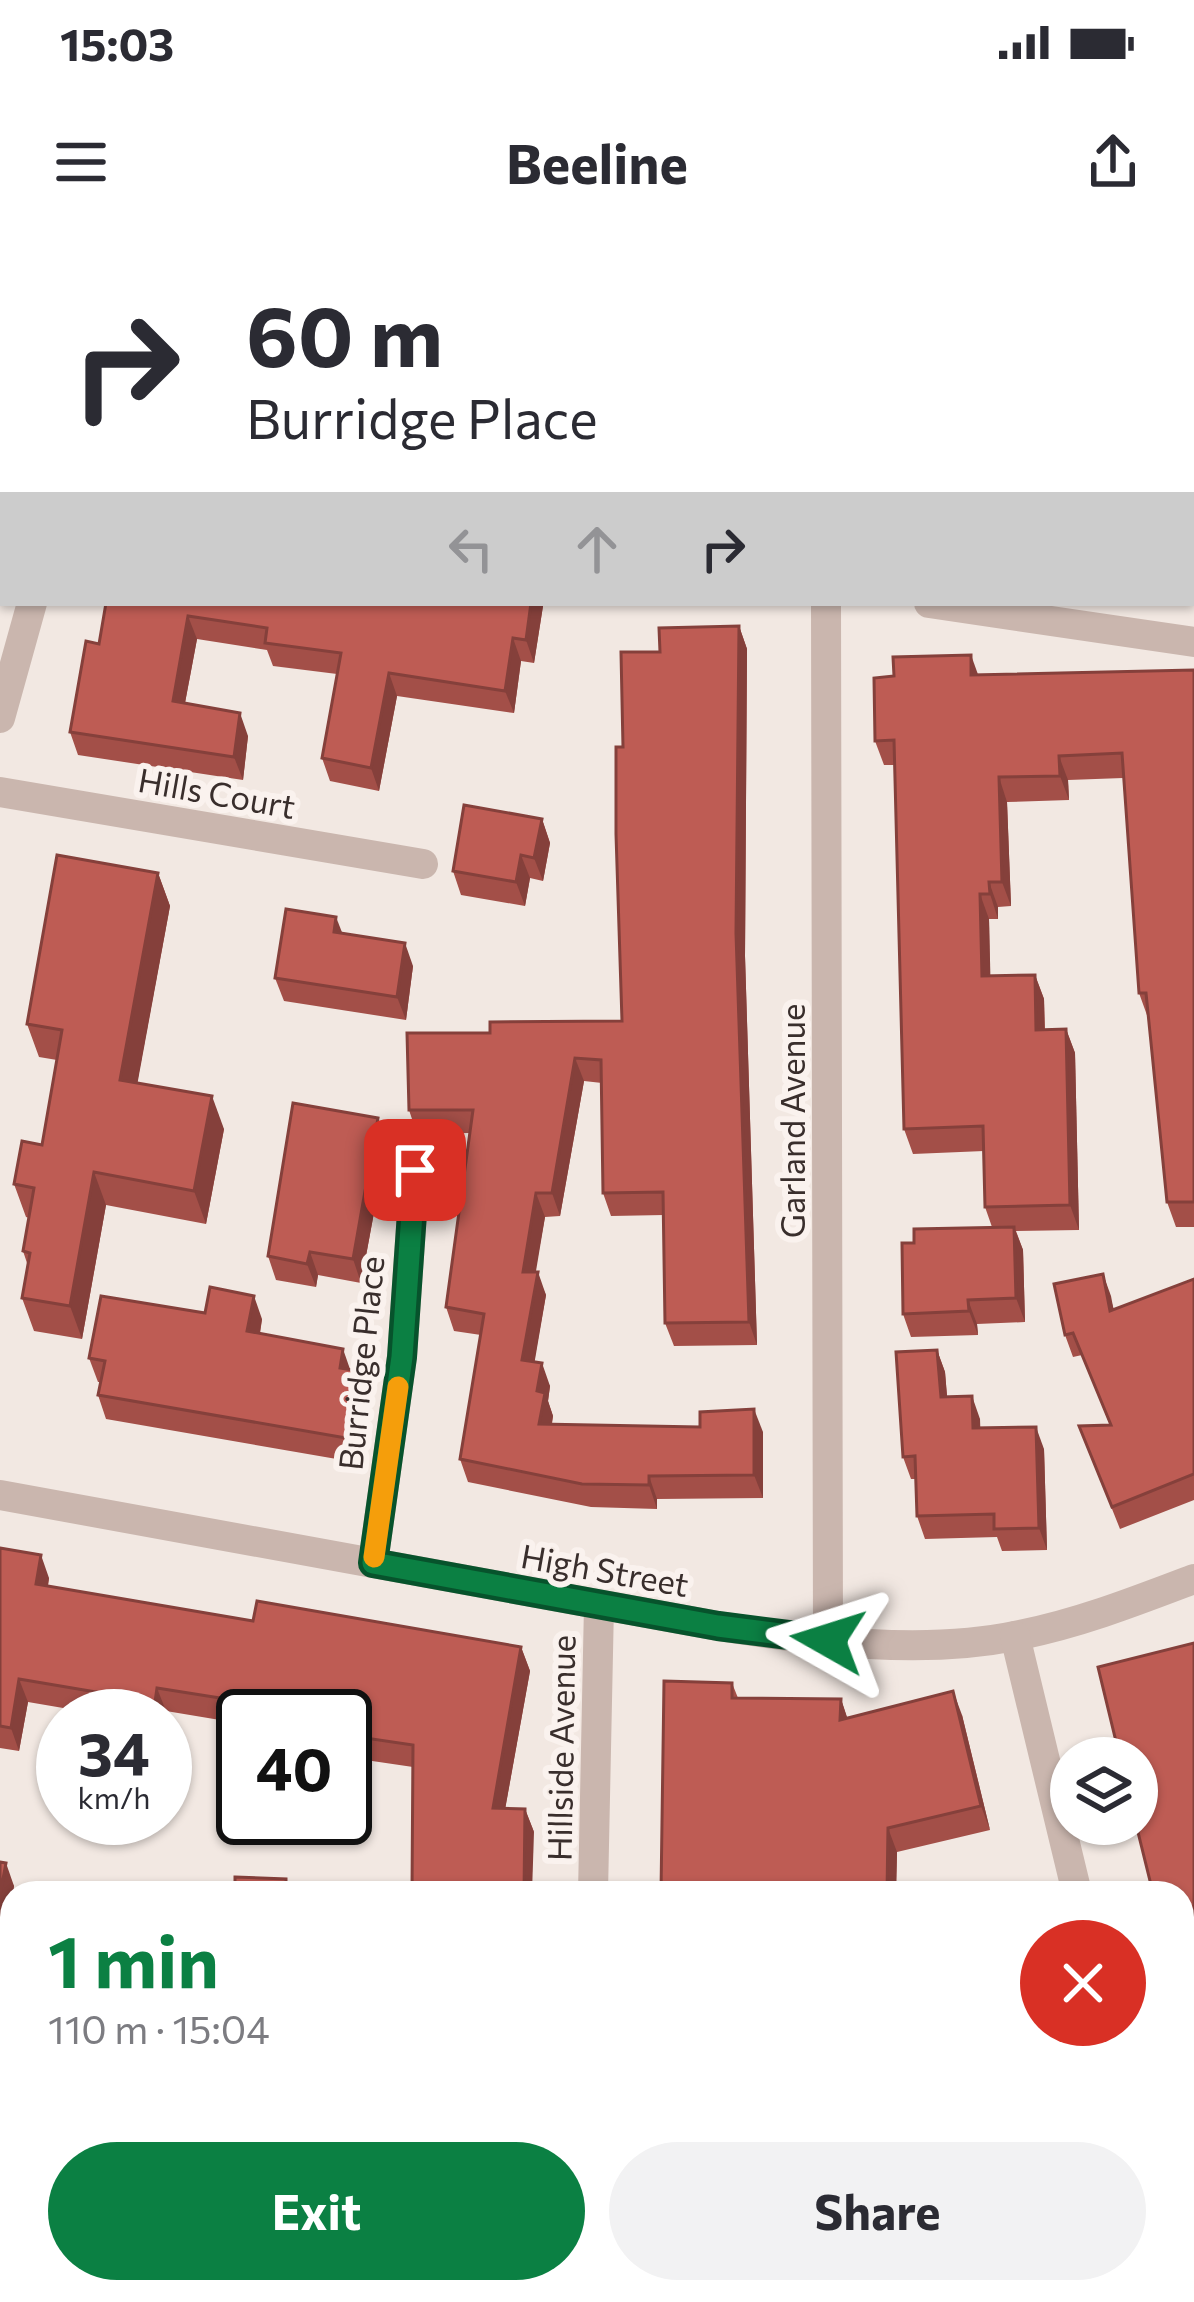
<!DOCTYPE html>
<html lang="en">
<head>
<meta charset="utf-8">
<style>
  body { margin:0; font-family:Commissioner,sans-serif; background:#f2f2f3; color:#2b2b33; height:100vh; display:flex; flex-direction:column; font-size:45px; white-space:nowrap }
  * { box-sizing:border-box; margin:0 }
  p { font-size:39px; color:#7c7c81 }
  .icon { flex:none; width:66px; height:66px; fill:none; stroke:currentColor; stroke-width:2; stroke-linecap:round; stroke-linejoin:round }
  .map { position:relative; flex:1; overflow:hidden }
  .details { position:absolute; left:0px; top:1641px; width:1194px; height:423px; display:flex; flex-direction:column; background:#fff; border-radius:36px 36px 0 0; box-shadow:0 3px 9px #0004 }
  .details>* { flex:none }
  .top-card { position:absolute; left:0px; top:0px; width:1194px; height:366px; box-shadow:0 3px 9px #0004; background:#fff; color:#2b2b33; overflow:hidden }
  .controls { position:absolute; left:1050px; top:1497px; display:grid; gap:24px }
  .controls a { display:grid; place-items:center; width:108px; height:108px; border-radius:50%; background:#fff; box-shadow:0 3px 9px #0004; font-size:60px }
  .speed { position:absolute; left:36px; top:1449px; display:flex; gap:24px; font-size:60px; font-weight:700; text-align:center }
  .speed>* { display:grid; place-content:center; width:156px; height:156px; border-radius:50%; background:#fff; box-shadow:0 3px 9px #0004; line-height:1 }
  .speed small { font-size:30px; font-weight:400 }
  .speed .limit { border:6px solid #111; border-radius:18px; background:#fff; color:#111 }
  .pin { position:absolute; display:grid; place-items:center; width:102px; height:102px; color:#fff; margin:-51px; border-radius:24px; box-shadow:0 6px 18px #0006 }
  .me { position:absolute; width:132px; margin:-66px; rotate:276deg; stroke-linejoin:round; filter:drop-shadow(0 0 9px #0008) }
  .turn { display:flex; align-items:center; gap:42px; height:252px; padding:0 48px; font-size:54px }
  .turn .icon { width:156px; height:156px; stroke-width:2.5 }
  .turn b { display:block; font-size:84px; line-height:102px }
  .lanes { display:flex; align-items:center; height:114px; padding:0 48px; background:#0003; justify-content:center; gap:60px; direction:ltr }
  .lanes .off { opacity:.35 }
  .round { display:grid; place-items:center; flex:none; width:126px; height:126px; border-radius:63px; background:#f2f2f3 }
  .headline { display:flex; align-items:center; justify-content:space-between; height:204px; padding:0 48px }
  h1 { font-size:72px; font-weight:700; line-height:90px; color:#0b8043 }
  .action { display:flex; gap:24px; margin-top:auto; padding:24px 48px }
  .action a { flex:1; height:138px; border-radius:72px; background:#0b8043; color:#fff; font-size:48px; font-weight:700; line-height:138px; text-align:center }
  .action a+a { background:#f2f2f3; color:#2b2b33 }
  .status { display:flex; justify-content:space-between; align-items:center; height:84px; padding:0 60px; background:#fff; direction:ltr }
  .status svg { height:33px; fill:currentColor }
  header { display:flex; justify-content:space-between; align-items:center; height:156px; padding:0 48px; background:#fff; font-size:54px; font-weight:700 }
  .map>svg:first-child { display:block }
</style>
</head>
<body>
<div class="status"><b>15:03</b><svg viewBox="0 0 49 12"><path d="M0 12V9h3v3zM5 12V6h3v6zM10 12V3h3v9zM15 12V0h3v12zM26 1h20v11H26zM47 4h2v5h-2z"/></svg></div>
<header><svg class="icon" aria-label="menu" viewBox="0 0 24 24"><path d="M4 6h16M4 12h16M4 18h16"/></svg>Beeline<svg class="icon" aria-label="share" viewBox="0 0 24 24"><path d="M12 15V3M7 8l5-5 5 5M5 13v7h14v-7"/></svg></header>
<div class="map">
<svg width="1194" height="2062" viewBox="0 0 1194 2062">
  <rect width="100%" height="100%" fill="#f2e8e2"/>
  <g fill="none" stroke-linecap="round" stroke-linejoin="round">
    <g stroke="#cab6ae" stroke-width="30">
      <path d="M130,3L131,0"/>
      <path d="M1019,3V0"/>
      <path d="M826,363L828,1400"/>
      <path d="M929,363L1194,402"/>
      <path d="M0,478L32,363"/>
      <path d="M0,552L423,624"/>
      <path d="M0,1255L718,1386C816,1401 922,1416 1020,1395C1080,1383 1136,1361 1194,1339"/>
      <path d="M373,1323L402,1117L415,930"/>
      <path d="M1015,1396L1077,1653"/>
      <path d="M593,1653L599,1365"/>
      <path d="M0,1799L12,1797"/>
      <path d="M1178,2052L1180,2062"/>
      <path d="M587,2062V2052"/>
    </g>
  </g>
  <g fill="#a34f48">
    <path d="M632,0H678V3H645Z"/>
    <path d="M1061,0H1174L1173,3H1061Z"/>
    <path d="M1191,180H1194V330L1191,329Z"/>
    <path d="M0,191L3,199V299H0Z"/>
    <path d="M106,363L543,366L534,423L521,421L514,473L397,456L379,551L330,541L322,518L337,434L273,426L267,410L197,399L185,463L248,496L243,540L78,515L70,492L99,404Z"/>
    <path d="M739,386L747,409L745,716L757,1105L674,1106L665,1083L664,975L611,976L603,953L602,843L584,841L560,976L545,977L535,1032L546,1055L534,1122L550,1146L548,1161L553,1176L552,1184L763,1192V1258L657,1259V1269L591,1267L468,1242L460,1219L481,1095L454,1091L446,1067L469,893L417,894L409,870L490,793L622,781L623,507L660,412Z"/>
    <path d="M1194,430V987H1176L1167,962L1148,778L1139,753L1123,538L1068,540L1069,560L1007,562L1011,666L998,667V679H989L990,736L1035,735L1044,759L1045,789H1066L1075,813L1079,990L1016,991L1023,1010L1025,1082L977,1084L978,1095L911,1097L903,1074L914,1003L992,987L985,967L984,911L913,914L904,889L895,525H884L875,501L978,435Z"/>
    <path d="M542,579L550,603L543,641L530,638L525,666L461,655L453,631Z"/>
    <path d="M158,633L170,666L137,843L224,889L206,984L106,965L82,1099L34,1091L22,1058L28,1026L23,1011L29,978L26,977L14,944L42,905L57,820L39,817L27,784Z"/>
    <path d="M342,694L413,726L406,780L284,761L275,738Z"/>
    <path d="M378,878L387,902L361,1043L318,1035L316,1047L276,1040L268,1016Z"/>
    <path d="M1103,1034L1114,1070L1194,1039V1260L1120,1289L1079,1186L1110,1185L1082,1115L1073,1117L1065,1095Z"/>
    <path d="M205,1073L262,1079L260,1094L350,1130L368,1155L354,1222L106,1179L98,1155L100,1142H98L89,1118Z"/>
    <path d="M937,1110L945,1132L947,1157L980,1179V1188L1044,1209L1047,1310L1002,1311L997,1297L925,1299L917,1276L916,1239H911L903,1217Z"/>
    <path d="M0,1308L49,1338L48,1346L253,1381L521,1407L530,1431L505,1569H525L534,1592L413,1527L345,1517V1476H243V1497L238,1483L166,1471L165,1477L110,1476L28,1462L19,1511L0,1508Z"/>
    <path d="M732,1443L738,1458L841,1459L847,1478L962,1475L990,1590L897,1612L896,1653H661Z"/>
    <path d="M0,1622L14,1646L7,1688L12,1694V1746L7,1774L0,1773Z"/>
    <path d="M0,1954H12V2030L8,2018L0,2017Z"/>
  </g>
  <g fill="#85403b">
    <path d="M0,191L3,199V282L1,276Z"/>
    <path d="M531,363H542L543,366L534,423L526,400Z"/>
    <path d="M188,376L197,399L181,484L173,461Z"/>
    <path d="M739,386L747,409L745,716L757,1105L749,1082L736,693Z"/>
    <path d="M513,398L521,421L514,473L505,451Z"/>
    <path d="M971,415L980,440L971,435Z"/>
    <path d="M389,433L397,456L379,551L371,528Z"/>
    <path d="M240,473L248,496L243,540L234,517Z"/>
    <path d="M1059,516L1068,540L1069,560L1060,536Z"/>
    <path d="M999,537L1007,562L1011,666L1002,642Z"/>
    <path d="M542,579L550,603L543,641L534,618Z"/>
    <path d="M521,615L530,638L525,666L516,642Z"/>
    <path d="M158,633L170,666L132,873L120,840Z"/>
    <path d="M989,642L998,667V679L990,654Z"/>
    <path d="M980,654L989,679L991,761L982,736Z"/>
    <path d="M336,677L345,700L334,692Z"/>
    <path d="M405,703L413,726L406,780L397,757Z"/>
    <path d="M1035,735L1044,759L1045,814L1036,790Z"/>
    <path d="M1066,789L1075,813L1079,990L1070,965Z"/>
    <path d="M575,818L584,841L560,976L552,953Z"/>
    <path d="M212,856L224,889L206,984L194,951Z"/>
    <path d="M378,878L387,902L361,1043L353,1019Z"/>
    <path d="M94,932L106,965L82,1099L70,1066Z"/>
    <path d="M536,953L545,977L532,1055L523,1032Z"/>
    <path d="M1014,987L1023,1010L1025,1082L1016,1058Z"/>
    <path d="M310,1012L318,1035L316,1047L307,1024Z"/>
    <path d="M538,1032L546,1055L531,1143L522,1120Z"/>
    <path d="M1103,1034L1111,1056L1118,1093L1110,1071Z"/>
    <path d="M254,1056L262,1079L256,1115L247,1091Z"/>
    <path d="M968,1060L977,1084L978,1095L969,1071Z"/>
    <path d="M343,1109L351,1132L340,1128Z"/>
    <path d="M937,1110L945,1132L949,1179L941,1157Z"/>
    <path d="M542,1123L550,1146L548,1161L553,1176L547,1207L539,1184L537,1151Z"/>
    <path d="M359,1131L368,1155L354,1222L346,1198Z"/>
    <path d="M972,1156L980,1179L981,1210L973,1188Z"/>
    <path d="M754,1169L763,1192V1258L754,1235Z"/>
    <path d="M1036,1187L1044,1209L1047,1310L1039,1288Z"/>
    <path d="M649,1236L657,1259V1269L649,1245Z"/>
    <path d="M41,1315L49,1338L44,1368L36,1344Z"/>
    <path d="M521,1407L530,1431L501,1592L493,1568Z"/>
    <path d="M19,1439L28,1462L19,1511L11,1488Z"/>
    <path d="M157,1448L166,1471L165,1477L160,1476L155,1462Z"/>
    <path d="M953,1451L962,1475L990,1590L981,1566Z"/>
    <path d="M841,1459L849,1483L840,1480Z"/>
    <path d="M525,1569L534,1592L532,1653H524Z"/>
    <path d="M888,1588L897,1612L896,1653H887Z"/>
    <path d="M6,1623L14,1646L3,1709L0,1701V1655Z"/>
    <path d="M10,1688L12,1694V1746L7,1774L0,1755V1743Z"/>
    <rect x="757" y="2052" width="9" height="10"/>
  </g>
  <g fill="#be5c54" stroke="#85403b" stroke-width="3">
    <path d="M211,0H298L297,3H211Z"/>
    <path d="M901,0H957V3H900Z"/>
    <path d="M1061,0H1133L1132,3H1061Z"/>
    <rect x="1191" y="180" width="3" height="128"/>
    <path d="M106,363H531L526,400L513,398L505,451L389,433L371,528L322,518L341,413L265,403L267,388L188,376L173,461L240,473L234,517L70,492L86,401L99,404Z"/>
    <path d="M739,386L736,693L749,1082L665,1083L663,952L603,953L601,820L575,818L552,953H536L523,1032H538L522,1120L542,1123L537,1151L545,1153L539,1184L700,1187V1172L754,1169V1235L649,1236V1245L582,1244L460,1219L484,1074L446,1067L473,870H409L407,793H490V782L622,781L616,594V507H623L621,412H660L659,388Z"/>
    <path d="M971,415V435L1194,430V962H1167L1146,753H1139L1122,513L1059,516L1060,536L999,537L1002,642H989L990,654H980L982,736L1035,735L1036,790L1066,789L1070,965L985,967L983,886L904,889L894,500L875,501L874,438L894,436L893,417Z"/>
    <path d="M464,565L542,579L534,618L521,615L516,642L453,631Z"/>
    <path d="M57,615L158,633L120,840L212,856L194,951L94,932L70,1066L22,1058L30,1013L23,1011L34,948L14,944L22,901L42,905L62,790L27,784Z"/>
    <path d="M286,669L336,677L334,692L405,703L397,757L275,738Z"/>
    <path d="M293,863L378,878L353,1019L310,1012L307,1024L268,1016Z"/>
    <path d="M1014,987L1016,1058L968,1060L969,1071L903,1074L902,1003H914V989Z"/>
    <path d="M1103,1034L1110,1071L1194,1039V1234L1112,1267L1079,1186L1111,1185L1073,1093L1065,1095L1054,1044Z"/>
    <path d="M210,1047L254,1056L247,1091L343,1109L340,1128L359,1131L346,1198L98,1155L105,1121L89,1118L101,1056L205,1073Z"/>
    <path d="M937,1110L941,1157L972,1156L973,1188L1036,1187L1039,1288L994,1289V1274L917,1276L915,1216L903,1217L896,1112Z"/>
    <path d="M0,1308L41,1315L36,1344L253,1381L257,1361L521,1407L493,1568L525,1569L524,1653H412L413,1505L345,1495V1476H243V1479L236,1478L239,1461L157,1448L155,1462L19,1439L11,1488L0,1486Z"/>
    <path d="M1194,1403V1821L1182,1772V1653H1153L1136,1584L1137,1518H1120L1098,1427Z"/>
    <path d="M664,1441L732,1443V1458L841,1459L840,1480L953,1451L981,1566L888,1588L887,1653H661Z"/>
    <path d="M0,1622L6,1623L0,1655Z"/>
    <path d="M235,1637L286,1639V1653H235Z"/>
    <path d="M1006,1644L1008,1653H970Z"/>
    <path d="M0,1687L10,1688L0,1743Z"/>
    <path d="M0,1954H12V2006L3,2005V1991H0Z"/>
    <rect x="655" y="2052" width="102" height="10"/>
  </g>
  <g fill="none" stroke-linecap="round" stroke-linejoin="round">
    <defs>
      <path id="route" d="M415,930L402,1117L373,1323L718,1386L828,1400"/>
    </defs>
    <use href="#route" stroke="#07532c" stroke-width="30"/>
    <use href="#route" stroke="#0b8043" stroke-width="21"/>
    <path stroke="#f59e0b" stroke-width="21" d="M374,1317L398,1147"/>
  </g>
  <g text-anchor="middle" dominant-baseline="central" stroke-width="12" stroke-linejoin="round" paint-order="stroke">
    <g font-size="33" fill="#392e2c" stroke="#faf2ee">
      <text transform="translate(217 552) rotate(10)">Hills Court</text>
      <text transform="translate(791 881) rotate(-90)">Garland Avenue</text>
      <text transform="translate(360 1123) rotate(-84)">Burridge Place</text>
      <text transform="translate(605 1329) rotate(10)">High Street</text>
      <text transform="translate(560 1508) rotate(-89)">Hillside Avenue</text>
    </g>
  </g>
</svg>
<div class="controls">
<a><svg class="icon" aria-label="layers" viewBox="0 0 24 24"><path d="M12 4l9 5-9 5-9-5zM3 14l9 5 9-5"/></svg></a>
</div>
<div class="speed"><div>34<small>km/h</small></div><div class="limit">40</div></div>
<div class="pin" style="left:415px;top:930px;background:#d93025"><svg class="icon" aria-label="arrive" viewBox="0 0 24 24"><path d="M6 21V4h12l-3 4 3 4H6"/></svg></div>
<svg class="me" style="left:828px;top:1400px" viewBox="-20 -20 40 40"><path d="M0-17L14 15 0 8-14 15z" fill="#0b8043" stroke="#fff" stroke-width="4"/></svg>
<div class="top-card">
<div class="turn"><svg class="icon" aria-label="right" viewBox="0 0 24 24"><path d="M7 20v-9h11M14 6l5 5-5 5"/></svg><div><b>60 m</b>Burridge Place</div></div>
<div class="lanes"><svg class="icon off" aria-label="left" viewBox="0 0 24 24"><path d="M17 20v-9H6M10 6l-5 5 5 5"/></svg><svg class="icon off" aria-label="ahead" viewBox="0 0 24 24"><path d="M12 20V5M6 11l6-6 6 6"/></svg><svg class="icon" aria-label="right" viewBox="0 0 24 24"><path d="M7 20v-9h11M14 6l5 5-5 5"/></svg></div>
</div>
<section class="details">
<div class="headline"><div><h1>1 min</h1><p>110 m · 15:04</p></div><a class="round" style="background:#d93025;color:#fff"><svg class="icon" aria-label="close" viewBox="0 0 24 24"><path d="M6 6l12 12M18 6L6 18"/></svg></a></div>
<div class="action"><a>Exit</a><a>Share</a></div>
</section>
</div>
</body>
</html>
